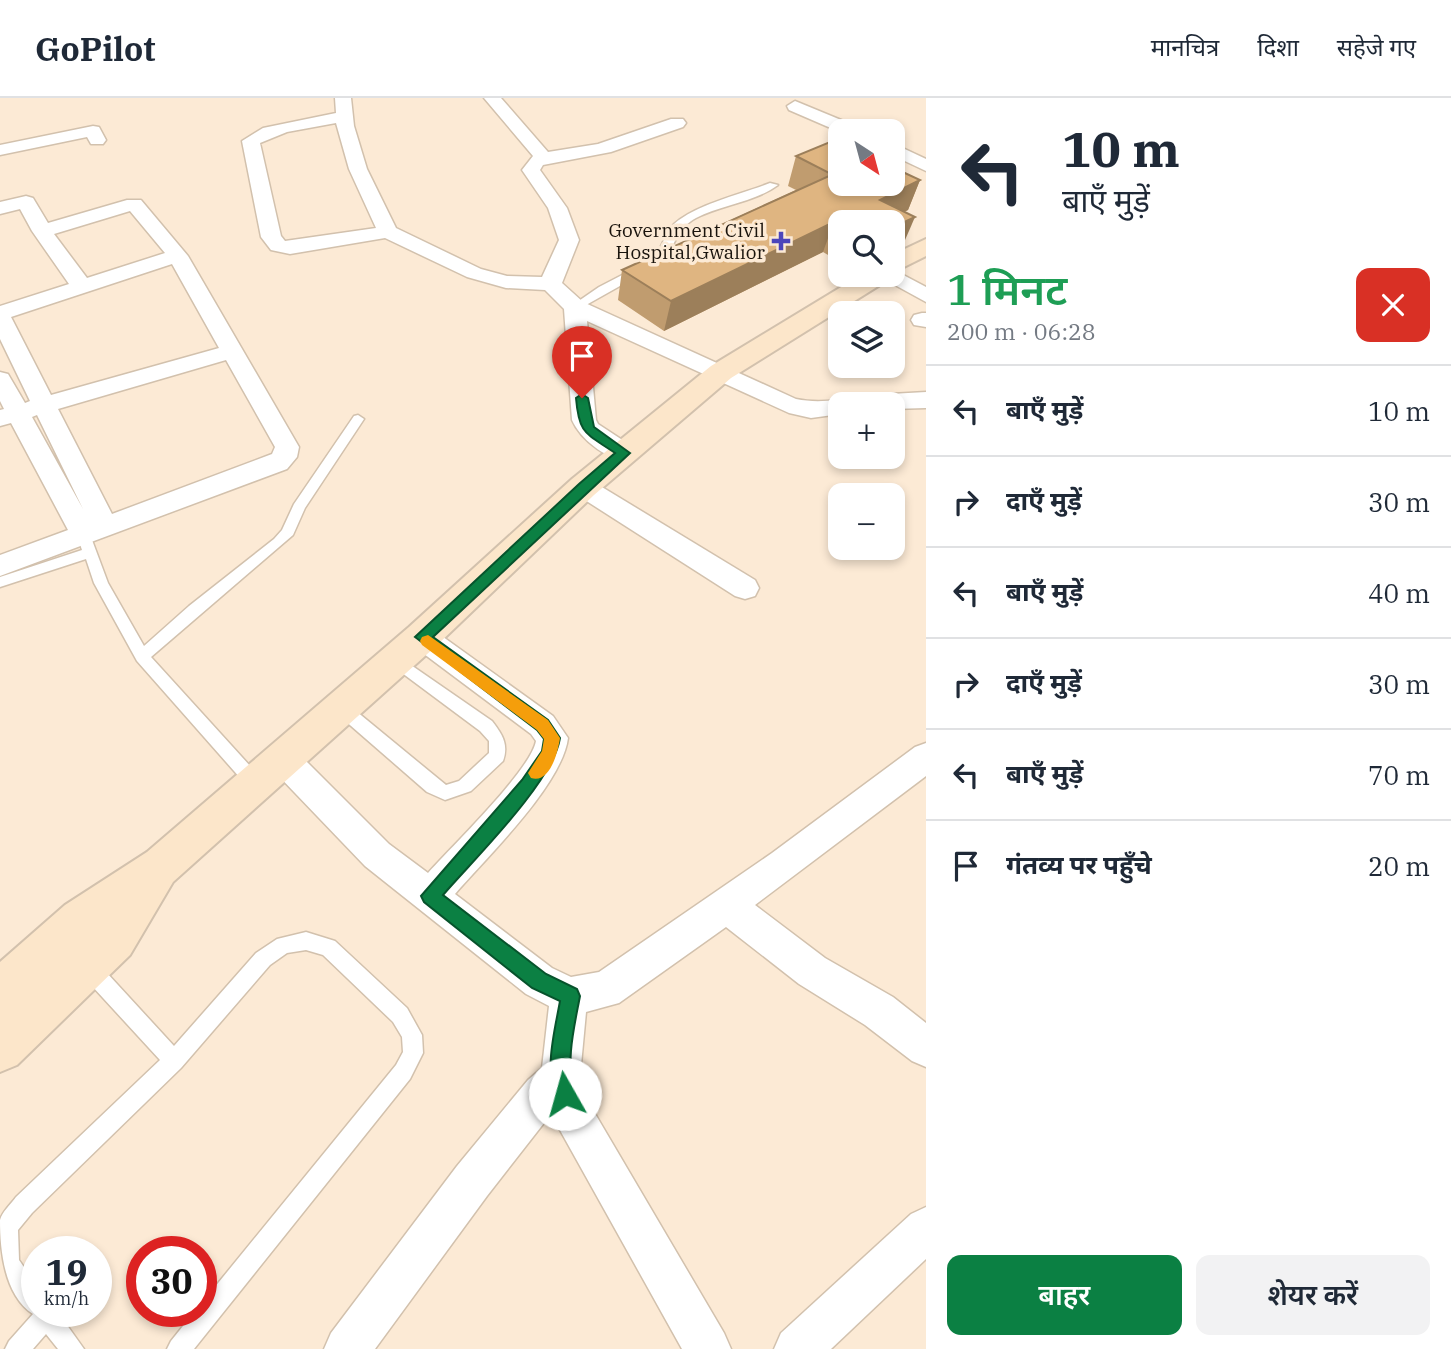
<!DOCTYPE html>
<html lang="hi">
<head>
<meta charset="utf-8">
<style>
  body { margin:0; font-family:"IBM Plex Serif","Noto Sans Devanagari",serif; background:#f2f2f3; color:#1f2937; height:100vh; display:flex; flex-direction:column; font-size:26px; white-space:nowrap }
  * { box-sizing:border-box; margin:0 }
  p { font-size:23px; color:#747a83 }
  .icon { flex:none; width:38px; height:38px; fill:none; stroke:currentColor; stroke-width:2; stroke-linecap:round; stroke-linejoin:round }
  .map { position:relative; flex:1; overflow:hidden }
  .side { display:flex; flex-direction:column; background:#fff; width:525px }
  .side>* { flex:none }
  .hud { background:#fff; color:#1f2937; overflow:hidden }
  .needle { width:46px; rotate:144deg }
  .controls { position:absolute; left:828px; top:21px; display:grid; gap:14px }
  .controls a { display:grid; place-items:center; width:77px; height:77px; border-radius:14px; background:#fff; box-shadow:0 4px 10px #0003; font-size:35px }
  .speed { position:absolute; left:21px; top:1138px; display:flex; gap:14px; font-size:35px; font-weight:700; text-align:center }
  .speed>* { display:grid; place-content:center; width:91px; height:91px; border-radius:50%; background:#fff; box-shadow:0 4px 10px #0003; line-height:1 }
  .speed small { font-size:18px; font-weight:400 }
  .speed .limit { border:10px solid #d22; background:#fff; color:#111 }
  .pin { position:absolute; display:grid; place-items:center; width:60px; height:60px; color:#fff; margin:-72px -30px; border-radius:50% 50% 50% 0; rotate:-45deg; box-shadow:0 0 7px #0007 }
  .pin .icon { rotate:45deg }
  .me { position:absolute; width:77px; margin:-38px; rotate:353deg; stroke-linejoin:round; filter:drop-shadow(0 0 5px #0008) }
  .turn { display:flex; align-items:center; gap:24px; height:147px; padding:0 21px; font-size:32px }
  .turn .icon { width:91px; height:91px; stroke-width:2.5 }
  .turn b { display:block; font-size:49px; line-height:60px }
  .round { display:grid; place-items:center; flex:none; width:74px; height:74px; border-radius:14px; background:#f2f2f3 }
  .summary { display:flex; align-items:center; justify-content:space-between; height:119px; padding:0 21px }
  h1 { font-size:42px; font-weight:600; line-height:52px; color:#1e9e55 }
  .primary-button { display:flex; gap:14px; margin-top:auto; padding:14px 21px }
  .primary-button a { flex:1; height:80px; border-radius:14px; background:#0b8043; color:#fff; font-size:28px; font-weight:600; line-height:80px; text-align:center }
  .primary-button a+a { background:#f2f2f3; color:#1f2937 }
  ul { padding:0; list-style:none }
  li { display:flex; align-items:center; gap:21px; height:91px; padding:0 21px; border-top:2px solid #e0e1e3 }
  li div { flex:1 }
  li b { display:block; font-size:26px }
  li em { font-style:normal }
  header { display:flex; align-items:center; gap:42px; box-sizing:border-box; height:98px; padding:0 35px; background:#fff; border-bottom:2px solid #e0e1e3 }
  header strong { font-size:33px }
  nav { display:flex; gap:38px; margin-inline-start:auto; font-size:24px }
  main { display:flex; flex:1; min-height:0 }
  .map>svg:first-child { display:block }
</style>
</head>
<body>
<header>
<strong>GoPilot</strong>
<nav><a>मानचित्र</a><a>दिशा</a><a>सहेजे गए</a></nav>
</header>
<main>
<div class="map">
<svg width="926" height="1251" viewBox="0 0 926 1251">
  <rect width="100%" height="100%" fill="#fcead5"/>
  <g fill="none" stroke-linecap="round" stroke-linejoin="round">
    <defs>
      <g id="lane">
        <path d="M770,85L778,87C755,104 721,107 696,120C675,131 675,152 659,166L579,211L570,209L599,189L651,162C663,152 664,135 674,126C697,106 742,96 770,85Z"/>
        <path d="M358,317L364,321L305,410L293,437L151,559L261,680L263,685L261,690L255,692L249,690L137,563L94,485L86,461L0,489V479L82,452L77,437L84,432L89,434L108,485L144,548L189,508L274,441L282,432L294,406L354,318Z"/>
        <path d="M395,556L492,623C502,636 509,646 503,663L471,693L445,702L427,694L335,614L332,609L335,604H345L446,687L459,683L489,655V643L480,633L390,566L387,562Z"/>
        <path d="M306,834L335,843L407,910L422,937L423,955L410,981L194,1251H167L171,1243L195,1213H201V1206L396,967L403,954L402,939L393,924L323,857L306,852L287,855L270,867L181,970L32,1115L18,1132L19,1162L37,1188V1213H57L84,1251H58L46,1236L33,1251H5L9,1243L33,1216C5,1198 0,1154 0,1122C2,1114 11,1106 16,1099L160,962L81,876L79,869L81,862L88,860L95,862L174,948L256,855L277,841Z"/>
      </g>
      <g id="street">
        <path d="M335,0H351L354,28L367,71L396,130L481,171L507,178L542,179L559,142L548,110L522,72L533,58L484,0H501L548,54L598,46L671,21H683L686,25L683,29L611,54L543,67L540,72L567,110L579,142L562,185L583,204L796,301C815,305 837,303 855,298L926,294V310L892,311V306H840V316L811,320L789,315L587,223L596,322L598,326L633,349L637,355L633,361C611,367 580,341 572,322L564,211L545,192L506,190L467,179L385,140L290,156L271,152L261,139L242,43L263,30L336,15ZM336,25L349,71L376,130L285,143L281,138L260,45L287,34Z"/>
        <path d="M795,3L858,29L861,33L840,34L789,12L787,8Z"/>
        <path d="M93,28L99,29L106,42L103,46H91L87,39L0,57V47Z"/>
        <path d="M892,45L926,61V73L892,57Z"/>
        <path d="M26,98L33,100L48,125L127,102H141L188,158L299,349L297,359L287,371L0,478V457L68,432L11,325L0,328V312L4,311L0,303V274L8,276L25,305L30,303L0,241V208L69,186L32,133L20,111L0,116V104ZM130,113L165,155L87,180L54,136ZM172,166L219,250L51,297L11,219ZM226,262L275,349L272,356L112,416L58,311ZM37,317L83,411L32,319Z"/>
        <path d="M892,171L926,189V204L884,181L881,177H892Z"/>
        <path d="M922,215H926V229L914,227L911,222L914,217Z"/>
        <path d="M583,380L592,383L755,482L759,490L755,498L745,501L735,498L574,395L570,389L574,383Z"/>
        <path d="M422,527L432,531L553,618L568,640C562,687 487,759 455,796L552,870L571,879L599,874L772,755L915,649L926,645V678L755,807L825,860L893,899L926,925V969L912,963L865,927L799,886L726,829L619,905L586,914L581,967L587,1002L724,1235L731,1251H682L551,1016L487,1098L375,1251H324L331,1235L457,1068L528,982L542,970L549,908L526,896L365,768L272,671L267,661L272,651L283,647L294,651L389,746L428,775C451,749 531,672 536,643L531,636L412,547L407,539L412,531Z"/>
        <path d="M926,1109V1161L831,1251H774L781,1235L911,1116Z"/>
      </g>
      <g id="secondary">
        <path d="M926,141V158L892,175V157Z"/>
        <path d="M861,177H892L888,182L731,280L594,397L435,549L173,784L130,857L17,967L0,974V864L65,807L147,754L409,529L572,381L711,268Z"/>
      </g>
    </defs>
    <use href="#lane" stroke="#d2c1ad" stroke-width="3"/>
    <use href="#street" stroke="#d2c1ad" stroke-width="3"/>
    <use href="#secondary" stroke="#d2c1ad" stroke-width="4"/>
    <use href="#lane" fill="#fff" fill-rule="evenodd"/>
    <use href="#street" fill="#fff" fill-rule="evenodd"/>
    <use href="#secondary" fill="#fce6ca" fill-rule="evenodd"/>
  </g>
  <path fill="#c09c6f" d="M830,44L840,86L920,82L908,112L904,114L902,149L840,124V164L823,154L664,233L618,202L622,172L796,92L788,88L796,58Z"/>
  <g fill="#9c7f5a">
    <path d="M840,70V74L819,104L829,75Z"/>
    <path d="M920,82L908,112L883,124L880,102Z"/>
    <path d="M915,119L902,149L892,154V130Z"/>
    <path d="M834,124L823,154L664,233L671,203Z"/>
  </g>
  <g fill="#dfb581" stroke="#9c7f5a" stroke-width="2">
    <path d="M830,44L840,49V70L829,75L796,58Z"/>
    <path d="M892,69L920,82L880,102L915,119L892,130V124H840V128L834,124L671,203L622,172L840,73V86H892Z"/>
  </g>
  <path fill="#0b8043" stroke="#07532c" stroke-width="2" d="M582,296L588,300L594,329L630,355L433,539L548,622L560,640C553,684 474,761 443,797L546,876L577,891L580,898C574,930 565,964 575,996L572,1003L565,1006L557,1003C544,970 554,937 560,903L532,890L424,804L421,798L522,682L542,653L544,641L537,632L415,539L579,386L615,355C586,335 579,337 576,300Z"/>
  <path fill="#f59e0b" d="M428,537L548,622L560,640C558,654 550,686 531,680L528,675L542,653L544,641L537,632L422,547L420,543L422,539Z"/>
  <path fill="#4c45bb" stroke="#fcead5" stroke-width="2.5" d="M777.5 132.5h7v7h7v7h-7v7h-7v-7h-7v-7h7z"/>
  <g text-anchor="middle" dominant-baseline="central" stroke-width="7" stroke-linejoin="round" paint-order="stroke">
    <g font-size="19" fill="#19130c" stroke="#fcead5" text-anchor="end">
      <text x="765" y="132">Government Civil<tspan x="765" dy="22">Hospital,Gwalior</tspan></text>
    </g>
  </g>
</svg>
<div class="controls">
<a><svg class="needle" viewBox="-14 -14 28 28"><path d="M0-13l5 13h-10z" fill="#e53935"/><path d="M0 13l5-13h-10z" fill="#747a83"/></svg></a>
<a><svg class="icon" aria-label="search" viewBox="0 0 24 24"><circle cx="10" cy="10" r="6"/><path d="M15 15l6 6"/></svg></a>
<a><svg class="icon" aria-label="layers" viewBox="0 0 24 24"><path d="M12 4l9 5-9 5-9-5zM3 14l9 5 9-5"/></svg></a>
<a>+</a>
<a>−</a>
</div>
<div class="speed"><div>19<small>km/h</small></div><div class="limit">30</div></div>
<div class="pin" style="left:582px;top:300px;background:#d93025"><svg class="icon" aria-label="arrive" viewBox="0 0 24 24"><path d="M6 21V4h12l-3 4 3 4H6"/></svg></div>
<svg class="me" style="left:565px;top:996px" viewBox="-20 -20 40 40"><circle r="19" fill="#fff"/><path d="M0-13L10 11 0 6-10 11z" fill="#0b8043"/></svg>
</div>
<section class="side">
<div class="hud">
<div class="turn"><svg class="icon" aria-label="left" viewBox="0 0 24 24"><path d="M17 20v-9H6M10 6l-5 5 5 5"/></svg><div><b>10 m</b>बाएँ मुड़ें</div></div>
</div>
<div class="summary"><div><h1>1 मिनट</h1><p>200 m · 06:28</p></div><a class="round" style="background:#d93025;color:#fff"><svg class="icon" aria-label="close" viewBox="0 0 24 24"><path d="M6 6l12 12M18 6L6 18"/></svg></a></div>
<ul>
<li><svg class="icon" aria-label="left" viewBox="0 0 24 24"><path d="M17 20v-9H6M10 6l-5 5 5 5"/></svg><div><b>बाएँ मुड़ें</b></div><em>10 m</em></li>
<li><svg class="icon" aria-label="right" viewBox="0 0 24 24"><path d="M7 20v-9h11M14 6l5 5-5 5"/></svg><div><b>दाएँ मुड़ें</b></div><em>30 m</em></li>
<li><svg class="icon" aria-label="left" viewBox="0 0 24 24"><path d="M17 20v-9H6M10 6l-5 5 5 5"/></svg><div><b>बाएँ मुड़ें</b></div><em>40 m</em></li>
<li><svg class="icon" aria-label="right" viewBox="0 0 24 24"><path d="M7 20v-9h11M14 6l5 5-5 5"/></svg><div><b>दाएँ मुड़ें</b></div><em>30 m</em></li>
<li><svg class="icon" aria-label="left" viewBox="0 0 24 24"><path d="M17 20v-9H6M10 6l-5 5 5 5"/></svg><div><b>बाएँ मुड़ें</b></div><em>70 m</em></li>
<li><svg class="icon" aria-label="arrive" viewBox="0 0 24 24"><path d="M6 21V4h12l-3 4 3 4H6"/></svg><div><b>गंतव्य पर पहुँचे</b></div><em>20 m</em></li>
</ul>
<div class="primary-button"><a>बाहर</a><a>शेयर करें</a></div>
</section>
</main>
</body>
</html>
